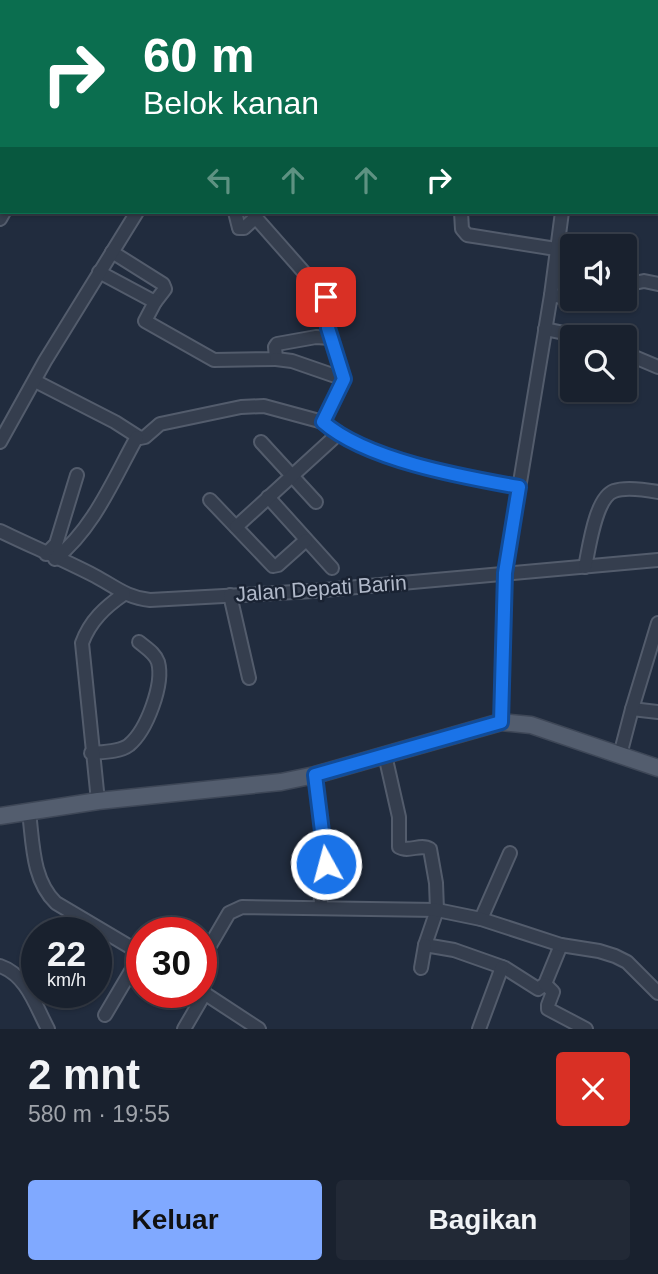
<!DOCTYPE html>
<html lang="id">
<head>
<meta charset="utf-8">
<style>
  body { margin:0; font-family:Helvetica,sans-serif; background:#222936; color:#f1f3f6; height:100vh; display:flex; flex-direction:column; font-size:26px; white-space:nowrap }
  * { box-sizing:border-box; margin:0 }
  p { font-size:23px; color:#9fa3aa }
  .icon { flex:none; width:38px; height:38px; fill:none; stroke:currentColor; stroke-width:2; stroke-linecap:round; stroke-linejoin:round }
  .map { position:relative; height:1029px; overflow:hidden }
  .details { display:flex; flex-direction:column; background:#19212e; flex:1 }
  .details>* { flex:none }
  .hud { position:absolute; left:0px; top:0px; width:658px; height:214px; box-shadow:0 2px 5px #0004,0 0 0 2px #373e4a; background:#0b6e4f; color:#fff; overflow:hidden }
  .tools { position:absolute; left:560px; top:234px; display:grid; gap:14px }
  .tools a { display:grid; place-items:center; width:77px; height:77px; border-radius:7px; background:#19212e; box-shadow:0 2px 5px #0004,0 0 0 2px #373e4a; font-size:35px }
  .speed { position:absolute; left:21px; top:917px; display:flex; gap:14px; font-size:35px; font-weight:700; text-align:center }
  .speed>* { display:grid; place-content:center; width:91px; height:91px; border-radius:50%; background:#19212e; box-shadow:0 2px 5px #0004,0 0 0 2px #373e4a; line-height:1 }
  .speed small { font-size:18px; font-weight:400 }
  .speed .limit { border:10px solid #d22; background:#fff; color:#111 }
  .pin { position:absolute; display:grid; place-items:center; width:60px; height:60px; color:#fff; margin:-30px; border-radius:14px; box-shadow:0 4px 10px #0006 }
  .me { position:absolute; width:77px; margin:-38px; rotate:353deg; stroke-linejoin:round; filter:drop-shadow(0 0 5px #0008) }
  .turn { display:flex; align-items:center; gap:24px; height:147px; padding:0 28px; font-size:32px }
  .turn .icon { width:91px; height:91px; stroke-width:2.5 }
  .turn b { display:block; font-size:49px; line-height:60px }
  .lanes { display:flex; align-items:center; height:66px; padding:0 28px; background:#0003; justify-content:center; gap:35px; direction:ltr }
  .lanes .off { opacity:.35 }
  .round { display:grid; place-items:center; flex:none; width:74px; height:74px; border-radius:7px; background:#222936 }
  .head { display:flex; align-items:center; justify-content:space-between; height:119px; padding:0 28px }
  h1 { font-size:42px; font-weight:600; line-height:52px }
  .primary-button { display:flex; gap:14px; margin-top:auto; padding:14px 28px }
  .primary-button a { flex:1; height:80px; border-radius:7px; background:#80a9ff; color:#111; font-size:28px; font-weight:600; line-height:80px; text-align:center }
  .primary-button a+a { background:#222936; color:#f1f3f6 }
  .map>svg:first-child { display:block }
</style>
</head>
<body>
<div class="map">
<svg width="658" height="1029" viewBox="0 0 658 1029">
  <rect width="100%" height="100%" fill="#212c3e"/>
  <path fill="#233a3f" d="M548,0H658V104L656,2Z"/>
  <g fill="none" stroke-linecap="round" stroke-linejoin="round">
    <defs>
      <g id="minor">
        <path d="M318,0V2"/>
        <path d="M404,0L405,2"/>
        <path d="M481,0L482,2"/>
        <path d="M547,0L548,2"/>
        <path d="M163,2L164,0"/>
        <path d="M368,2L371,0"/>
        <path d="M0,13L2,14"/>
        <path d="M0,28L2,24"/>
        <path d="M656,104H658"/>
        <path d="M461,212L462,229L467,235L556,249"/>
        <path d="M0,219L4,212"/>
        <path d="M112,252L163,284L165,289L155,302"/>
        <path d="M99,272L155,302L145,321L214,360L276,359L275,347L277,344L316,337L331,338"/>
        <path d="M625,285L644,281L658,284"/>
        <path d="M551,295L588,303L596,299"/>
        <path d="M545,329L588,338"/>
        <path d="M625,353L658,367"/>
        <path d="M276,359L292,361L344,379"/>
        <path d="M35,381L115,422L140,438L145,437L160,424L241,407L264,406L323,422L344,379L328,328L331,316V303L257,219H254L244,228H239L235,212"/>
        <path d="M323,422C367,461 462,476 519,487"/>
        <path d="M0,442L45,361L137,212"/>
        <path d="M261,442L316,502"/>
        <path d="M268,497L332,568"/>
        <path d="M210,500L273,566L278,565L306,540"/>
        <path d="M236,527L339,433"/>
        <path d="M0,531C31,546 64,560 95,576C114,586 127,598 150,600L313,591L658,560"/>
        <path d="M46,554L56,544L77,475"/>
        <path d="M55,559C94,528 113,480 137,437"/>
        <path d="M585,567C589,549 595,498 614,491C625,487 647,490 658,492"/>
        <path d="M230,595L249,678"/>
        <path d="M632,709L658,712"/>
        <path d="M501,722L505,573L551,295L562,212"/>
        <path d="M91,753C103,752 120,752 129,745C147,730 164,684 158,662C155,653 146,648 139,642"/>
        <path d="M385,755L399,817V847C409,853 420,843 430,849L436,883L437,910L425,945L454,950L505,968L538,989L545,984L561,945"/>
        <path d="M620,755L632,709L658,623"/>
        <path d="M315,775L326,864L320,873L321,907"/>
        <path d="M98,801L82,643C90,621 105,607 124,594"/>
        <path d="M29,812C33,843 32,880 56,903L142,954"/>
        <path d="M481,919L510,853"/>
        <path d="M201,961L229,913L242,907L437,910L481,919L561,945L599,951L615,956L627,962L658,993"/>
        <path d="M0,966C27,975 36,1007 48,1029"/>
        <path d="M421,968L425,945"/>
        <path d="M545,984L553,992L548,1005V1009L586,1029"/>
        <path d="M201,991L259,1029"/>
        <path d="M105,1015L141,954"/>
        <path d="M184,1029L205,993"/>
        <path d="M479,1029L502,967"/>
      </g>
      <path id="major" d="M0,816L98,801L281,782L315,775L501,722L531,725L658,768"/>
    </defs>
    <use href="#minor" stroke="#535c6c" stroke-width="16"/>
    <use href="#major" stroke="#3e4757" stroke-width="19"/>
    <use href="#minor" stroke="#353e4e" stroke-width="12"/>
    <use href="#major" stroke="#535d6e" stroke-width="16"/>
  </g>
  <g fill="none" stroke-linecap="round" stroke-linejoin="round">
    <defs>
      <path id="route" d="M326,864L315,775L501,722L505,573L519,487C463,477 366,460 323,422L344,379L328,328L332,306L326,297"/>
    </defs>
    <use href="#route" stroke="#114b97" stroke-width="18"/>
    <use href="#route" stroke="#1a73e8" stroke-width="12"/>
  </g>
  <g text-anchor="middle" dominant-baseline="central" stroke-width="5" stroke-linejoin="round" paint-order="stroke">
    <g font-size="21" fill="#b1b9c9" stroke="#1a2333">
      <text transform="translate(321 588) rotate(-4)">Jalan Depati Barin</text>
    </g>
  </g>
</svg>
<div class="tools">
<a><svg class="icon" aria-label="sound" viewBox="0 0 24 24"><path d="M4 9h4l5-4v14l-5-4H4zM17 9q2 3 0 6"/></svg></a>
<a><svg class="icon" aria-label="search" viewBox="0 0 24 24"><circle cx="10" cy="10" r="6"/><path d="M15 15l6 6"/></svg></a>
</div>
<div class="speed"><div>22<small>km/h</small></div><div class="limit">30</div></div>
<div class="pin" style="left:326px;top:297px;background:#d93025"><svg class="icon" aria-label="arrive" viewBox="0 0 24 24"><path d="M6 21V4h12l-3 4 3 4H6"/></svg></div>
<svg class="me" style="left:326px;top:864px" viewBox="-20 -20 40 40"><circle r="17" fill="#1a73e8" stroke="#fff" stroke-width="3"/><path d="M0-11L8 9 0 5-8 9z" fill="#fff"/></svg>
<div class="hud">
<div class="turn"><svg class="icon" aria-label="right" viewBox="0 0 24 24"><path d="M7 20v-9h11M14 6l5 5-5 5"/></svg><div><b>60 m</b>Belok kanan</div></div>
<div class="lanes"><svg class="icon off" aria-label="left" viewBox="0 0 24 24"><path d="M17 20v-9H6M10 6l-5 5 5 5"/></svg><svg class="icon off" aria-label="ahead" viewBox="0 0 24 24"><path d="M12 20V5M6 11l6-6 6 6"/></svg><svg class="icon off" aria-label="ahead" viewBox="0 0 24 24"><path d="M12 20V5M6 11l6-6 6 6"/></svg><svg class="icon" aria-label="right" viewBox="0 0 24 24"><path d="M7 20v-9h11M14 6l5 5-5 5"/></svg></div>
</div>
</div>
<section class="details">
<div class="head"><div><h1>2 mnt</h1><p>580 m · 19:55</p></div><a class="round" style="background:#d93025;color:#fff"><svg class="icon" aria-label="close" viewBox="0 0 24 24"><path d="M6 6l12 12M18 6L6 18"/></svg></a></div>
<div class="primary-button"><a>Keluar</a><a>Bagikan</a></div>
</section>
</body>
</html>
